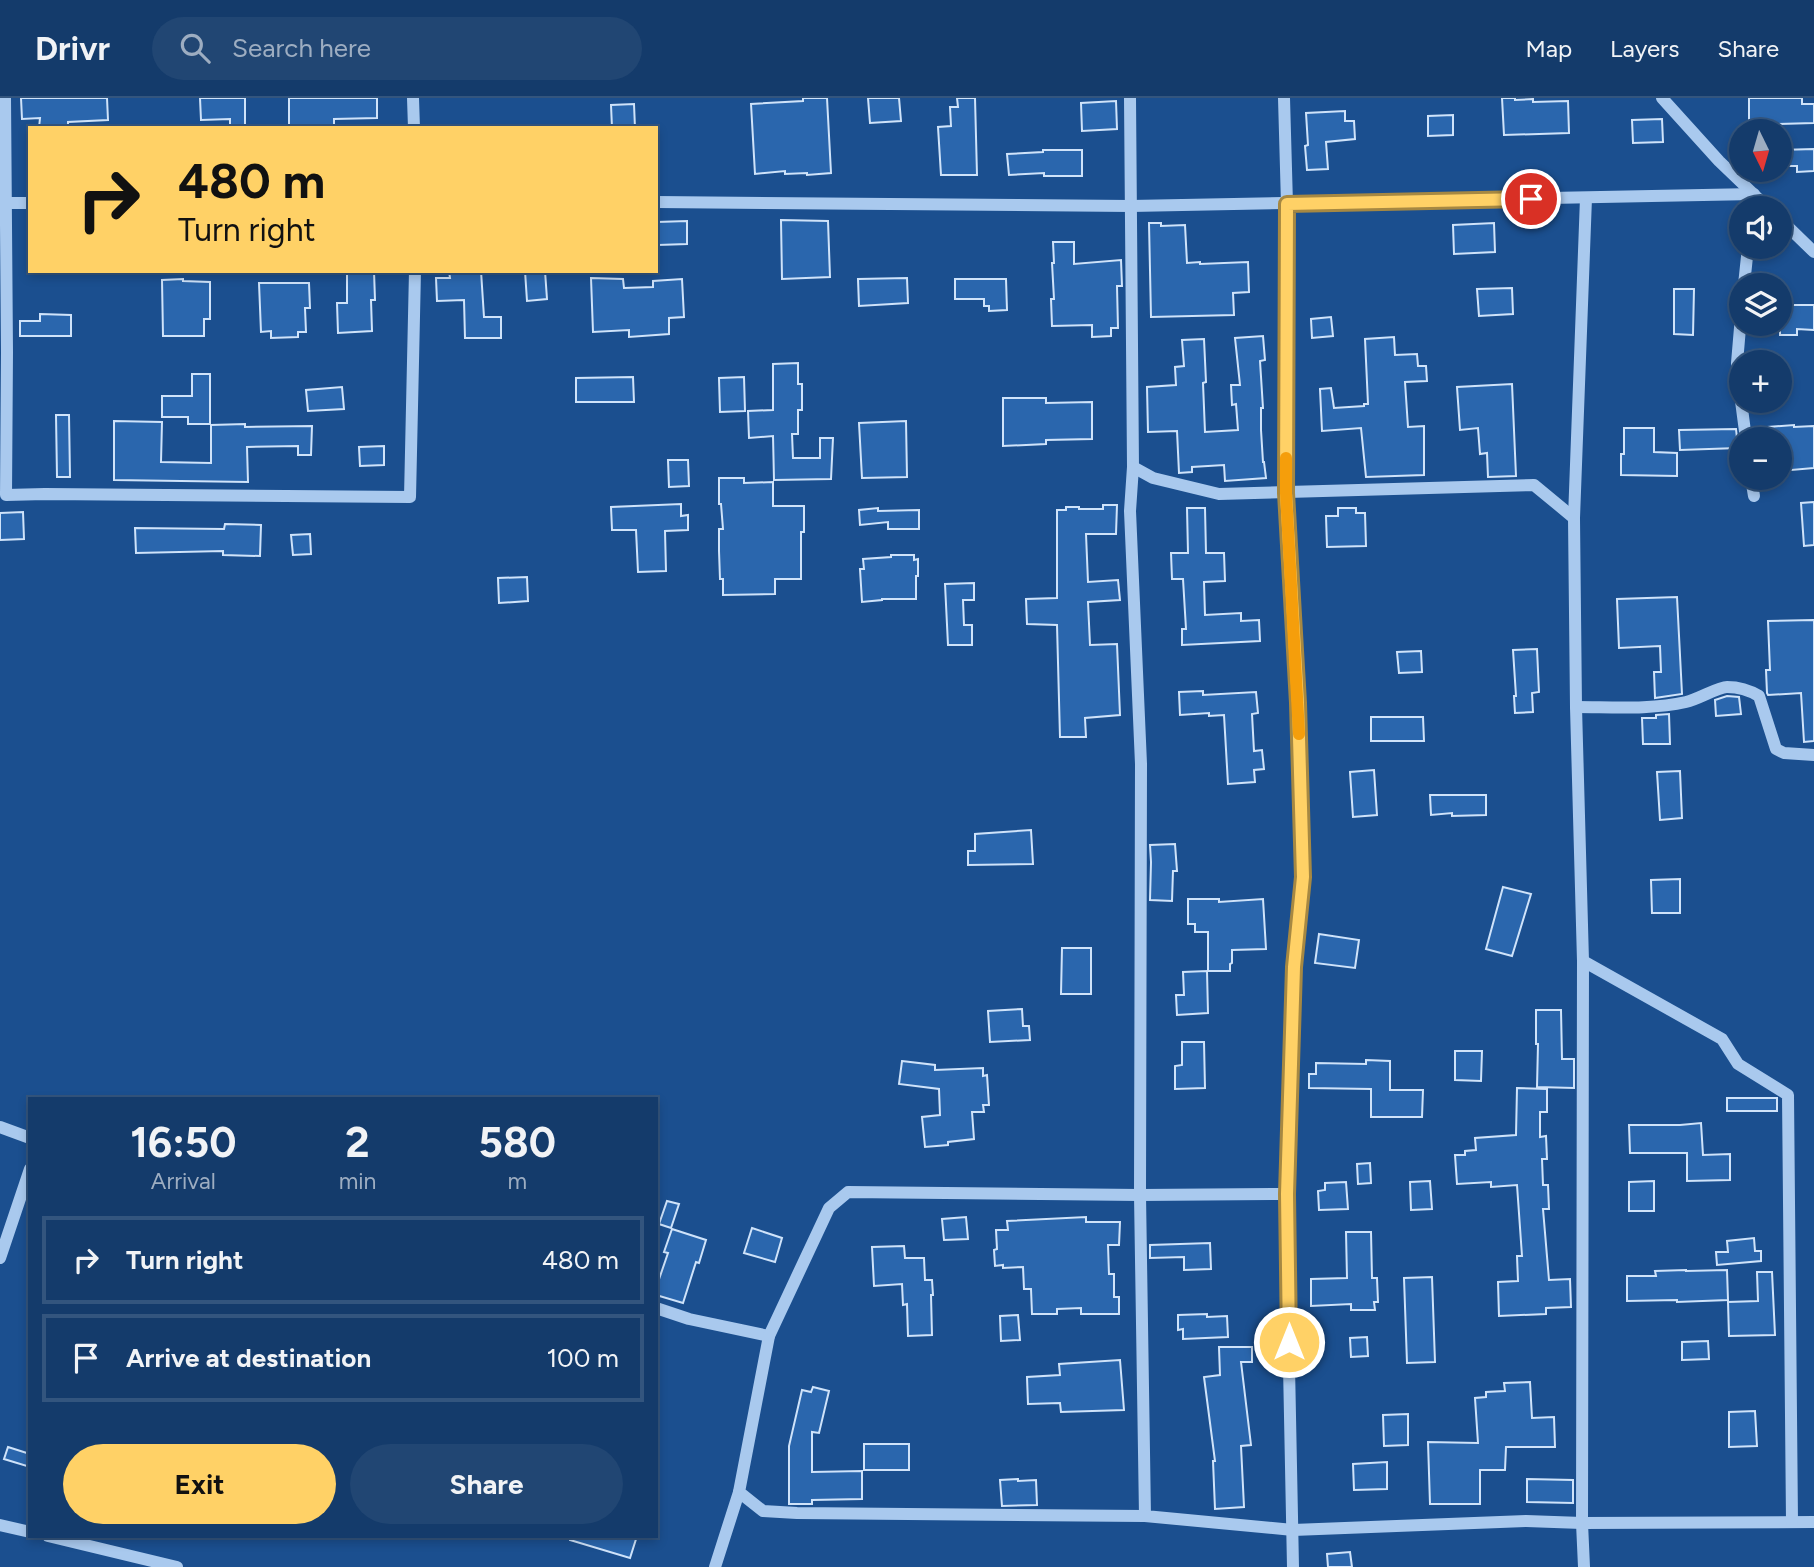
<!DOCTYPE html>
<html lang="en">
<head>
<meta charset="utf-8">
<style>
  body { margin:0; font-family:Figtree,sans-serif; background:#214673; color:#f1f3f6; height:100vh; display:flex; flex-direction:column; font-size:26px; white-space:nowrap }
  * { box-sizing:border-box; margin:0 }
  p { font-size:23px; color:#9dadc1 }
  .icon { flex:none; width:38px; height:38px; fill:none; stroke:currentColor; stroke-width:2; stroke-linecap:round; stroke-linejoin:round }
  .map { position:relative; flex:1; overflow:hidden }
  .details { position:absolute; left:28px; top:999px; width:630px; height:441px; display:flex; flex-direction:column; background:#143b6b; border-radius:0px; box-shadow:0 4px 10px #0003,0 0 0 2px #33557e }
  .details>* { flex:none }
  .banner { position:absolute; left:28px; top:28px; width:630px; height:147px; border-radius:0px; box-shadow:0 4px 10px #0003,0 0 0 2px #33557e; background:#ffd166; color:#111; overflow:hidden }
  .needle { width:46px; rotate:175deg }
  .tools { position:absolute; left:1729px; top:21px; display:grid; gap:14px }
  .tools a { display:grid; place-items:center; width:63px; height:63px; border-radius:50%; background:#143b6b; box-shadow:0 4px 10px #0003,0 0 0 2px #33557e; font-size:35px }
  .pin { position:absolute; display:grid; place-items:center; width:60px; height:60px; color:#fff; margin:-30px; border:4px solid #fff; border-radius:50%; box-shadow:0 2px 7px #0007 }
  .me { position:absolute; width:77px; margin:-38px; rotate:0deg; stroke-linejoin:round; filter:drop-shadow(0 0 5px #0008) }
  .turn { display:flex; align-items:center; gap:24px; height:147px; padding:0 35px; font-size:32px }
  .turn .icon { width:91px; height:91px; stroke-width:2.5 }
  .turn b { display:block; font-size:49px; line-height:60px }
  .eta { display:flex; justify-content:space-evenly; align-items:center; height:119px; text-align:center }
  .eta b { font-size:42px; font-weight:700; line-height:49px }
  .action { display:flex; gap:14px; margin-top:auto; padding:14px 35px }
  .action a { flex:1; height:80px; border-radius:42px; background:#ffd166; color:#111; font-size:28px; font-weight:700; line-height:80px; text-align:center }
  .action a+a { background:#214673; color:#f1f3f6 }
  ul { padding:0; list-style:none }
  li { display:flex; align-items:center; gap:21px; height:88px; margin:0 14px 10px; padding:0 21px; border:4px solid #33557e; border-radius:0px }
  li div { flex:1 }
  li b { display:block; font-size:26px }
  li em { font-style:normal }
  header { display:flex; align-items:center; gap:42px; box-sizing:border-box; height:98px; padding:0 35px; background:#143b6b; border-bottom:2px solid #33557e }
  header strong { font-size:33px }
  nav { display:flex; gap:38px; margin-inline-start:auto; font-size:24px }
  .search { width:490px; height:63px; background:#214673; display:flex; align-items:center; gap:18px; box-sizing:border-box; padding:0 24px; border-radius:38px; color:#9dadc1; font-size:26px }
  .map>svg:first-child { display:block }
</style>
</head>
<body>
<header>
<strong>Drivr</strong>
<div class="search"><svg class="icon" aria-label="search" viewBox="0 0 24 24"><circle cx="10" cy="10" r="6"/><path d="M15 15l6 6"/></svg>Search here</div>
<nav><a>Map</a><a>Layers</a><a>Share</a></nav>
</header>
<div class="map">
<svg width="1814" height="1469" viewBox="0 0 1814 1469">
  <rect width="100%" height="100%" fill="#1b4f8f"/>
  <g fill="#2a66ad" stroke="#cfe3fa" stroke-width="2">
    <path d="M21,0H107L108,22L68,24V30H39L40,20L22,21Z"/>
    <path d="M200,0H245V30H230V21L201,22Z"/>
    <path d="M289,0H377V20L334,21V30H289Z"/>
    <path d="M803,0H827L831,75L807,77V75L785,76V73L755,76L751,6L803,3Z"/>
    <path d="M868,0H899L901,23L870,25Z"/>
    <path d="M957,0H975L977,77H941L938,29L951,28L950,9H958Z"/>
    <path d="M1502,0H1515V2L1533,1V4L1568,3L1569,35L1504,37Z"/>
    <path d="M1749,0H1802V6H1814V25L1779,26V33H1749Z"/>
    <path d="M1116,3L1117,31L1082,33L1081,5Z"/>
    <path d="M634,6L635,30H612L611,7Z"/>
    <path d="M1345,13V23H1354L1355,41L1326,44L1328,71L1307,72L1305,48L1308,47L1306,15Z"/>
    <path d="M1453,17V37L1428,38V18Z"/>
    <path d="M1662,21L1663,44L1633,45L1632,22Z"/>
    <path d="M1814,51V73L1797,74V68H1780V52Z"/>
    <path d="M1043,52H1082V78H1044V75L1009,77L1007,56L1043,54Z"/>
    <path d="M781,122L828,123L830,179L782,181Z"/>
    <path d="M687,123V146L658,147L657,124Z"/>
    <path d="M1149,125H1161V128L1185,127L1187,165L1200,164V166L1248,164L1249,194L1233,195L1234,217L1151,219Z"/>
    <path d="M1494,125L1495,154L1454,156L1453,127Z"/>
    <path d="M1053,144H1074V166L1121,162L1122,188H1117L1118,230H1111V238L1092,239V227L1052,228L1051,201H1054L1052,165H1054Z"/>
    <path d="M347,173H374L375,202H371L372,233L338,235L337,205H347Z"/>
    <path d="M449,173H481L484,219H501V240H465L464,202L437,203L436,180H450Z"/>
    <path d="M525,173H545L547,201L527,203Z"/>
    <path d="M591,180L623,181L624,190L653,189V183L682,181L684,219L669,220V236L629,239V232L593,234Z"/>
    <path d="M907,180L908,205L859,208L858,181Z"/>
    <path d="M183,181V183L210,184V221H204V238H163L162,182Z"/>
    <path d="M955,181H1006L1007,212L989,213V208H984V201H955Z"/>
    <path d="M259,185H309L310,210H305L306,234H298V239L271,240V233L261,234Z"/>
    <path d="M1512,190L1513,216L1479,218L1477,191Z"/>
    <path d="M1674,191H1694L1693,237L1674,236Z"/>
    <path d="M1780,207H1814V232L1797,231V237H1780Z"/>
    <path d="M40,216L71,217V238H20V223H40Z"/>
    <path d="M1331,219L1333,238L1312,240L1311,221Z"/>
    <path d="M1263,238L1265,262L1260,263L1263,310H1261V332L1263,364H1264L1266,380L1225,383L1224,367L1192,369V374L1179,375L1177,333L1148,334L1147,289L1176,287L1175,269L1184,268L1182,242L1204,241L1206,284L1203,285L1205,334L1238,332L1236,306L1232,307L1231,287H1240L1235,240Z"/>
    <path d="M1394,239L1395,257L1417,256L1418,268H1426L1427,283L1405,284L1408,329L1424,328V377L1366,379L1361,330L1322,333L1320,291L1331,290L1334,310L1364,308V306H1368L1365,241Z"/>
    <path d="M798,265V286H802V312H798V336H792L793,360H820V340H833L831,381L774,382L773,338L749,340L748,313L773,312V266Z"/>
    <path d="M192,276H210V326H188V319H162V298H192Z"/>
    <path d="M633,279L634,304H576V280Z"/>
    <path d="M744,279L745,313L720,314L719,280Z"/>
    <path d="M1512,286L1516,378L1488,379L1487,355L1480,356L1478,330L1460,332L1457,289Z"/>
    <path d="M342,289L344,311L308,313L306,292Z"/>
    <path d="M1003,300H1046V305L1092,304V341L1046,342V346L1003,348Z"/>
    <path d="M56,317H69L70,379H57Z"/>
    <path d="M114,323L162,324L161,364L211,365V327L245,326V329L312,328L311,357H298V348L247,349L248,384L114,382Z"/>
    <path d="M906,323L907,379L862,380L859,325Z"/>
    <path d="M1794,327V329L1814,328V370L1780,373V341H1769L1768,329Z"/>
    <path d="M1624,330H1654V354L1677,355V378L1621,377V356H1624Z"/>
    <path d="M1736,331L1738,350L1680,352L1679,332Z"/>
    <path d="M384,348V367L360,368L359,349Z"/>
    <path d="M668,362H688L689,388L669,389Z"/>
    <path d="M719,380H744V385L773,384V408H804V434H801V481H775V496L723,497V481H720L719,453V431H723L721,406H719Z"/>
    <path d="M1814,404V447L1804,448L1801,405Z"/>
    <path d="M681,406V418L688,417V432L665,433L666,473L638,474L636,432H612L611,409Z"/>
    <path d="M1103,407H1117L1116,436H1086L1088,484L1118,482L1120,502L1088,504L1090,547L1117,546L1120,617L1085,620L1086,639H1060L1057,527L1027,526L1026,501L1057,500V412H1066V409H1079V411H1103Z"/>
    <path d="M878,410V413L919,412V431H888V424L860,427L859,412Z"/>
    <path d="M1187,410H1205L1206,455H1224L1225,483L1204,484L1205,517L1241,515V523L1259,522L1260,543L1182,547V531H1186L1183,481H1172L1171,455H1188Z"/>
    <path d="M1338,410H1356V415H1365L1366,448L1327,449L1326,418H1338Z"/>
    <path d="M23,414L24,441L0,442V415Z"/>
    <path d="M225,426L261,427L260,458L223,457V453L136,455L135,430L224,431Z"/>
    <path d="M310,436L311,456L293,457L291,437Z"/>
    <path d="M891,457H914V462L918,461V478H916V501H882V502L862,504L860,471H864L863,461L891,459Z"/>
    <path d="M527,479L528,503L499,505L498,480Z"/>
    <path d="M974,485V502H963L964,527H972V547H948L945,486Z"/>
    <path d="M1677,499L1682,596L1655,600L1654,574H1661L1660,548L1619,550L1617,501Z"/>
    <path d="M1814,522V643L1804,644L1801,595L1768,597L1767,595L1766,572H1770L1768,523Z"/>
    <path d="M1537,551L1539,594L1532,595L1533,614L1515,615L1514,598H1516L1513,552Z"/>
    <path d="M1421,553L1422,574L1399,575L1397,554Z"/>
    <path d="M1203,593V597L1256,594L1258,615L1252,616L1254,653L1262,652L1264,671L1254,672L1255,684L1228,686L1224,617L1209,618V615L1180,617L1179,594Z"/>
    <path d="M1727,598L1739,599L1741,616L1716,618L1715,602Z"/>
    <path d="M1669,616L1670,646H1643L1642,620H1656V617Z"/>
    <path d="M1371,619H1423L1424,643H1371Z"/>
    <path d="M1374,672L1377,717L1353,719L1350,674Z"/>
    <path d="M1680,673L1682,720L1660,722L1657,674Z"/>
    <path d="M1430,697H1486V717L1452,718V715L1431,717Z"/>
    <path d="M1031,732L1033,766L968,767V753H975V736Z"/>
    <path d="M1175,746L1177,773H1173L1172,803L1150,802L1151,764L1150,747Z"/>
    <path d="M1680,781V815H1652L1651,782Z"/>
    <path d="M1503,789L1531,796L1512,858L1486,851Z"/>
    <path d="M1188,801H1219V804L1263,801L1266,851L1232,852V865L1230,866V873H1208V834H1195V826H1188Z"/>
    <path d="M1319,836L1359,842L1355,870L1315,865Z"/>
    <path d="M1062,850H1091V896H1061Z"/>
    <path d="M1207,873L1208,915L1177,917L1176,897H1184L1183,874Z"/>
    <path d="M1022,911L1023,928H1029L1030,942L990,944L988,913Z"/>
    <path d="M1536,912H1561L1562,961H1574V990L1537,989L1538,946H1536Z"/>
    <path d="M1182,944H1204L1205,990L1175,991V968L1182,967Z"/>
    <path d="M1455,953H1482L1481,983L1455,982Z"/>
    <path d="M1366,962L1390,963V992H1423L1422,1019H1371V991L1309,990V976H1316V965L1366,966Z"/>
    <path d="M902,963L935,967V972L983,970V978L987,977L989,1007H983L984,1014H972L974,1041L948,1044V1047L925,1049L922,1019L940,1017L939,991L899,986Z"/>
    <path d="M1517,990L1547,991V1014H1540V1039L1546,1038L1547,1061H1542L1543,1087H1548L1549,1111H1543L1549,1182L1570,1181L1571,1209L1546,1210V1216L1499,1218L1498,1184L1518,1183L1517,1158H1522L1517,1087L1491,1089V1084L1457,1086L1455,1057H1465V1053L1476,1052L1475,1040L1516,1037Z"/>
    <rect x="1727" y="1000" width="50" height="13"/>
    <path d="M1701,1025L1703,1057L1730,1056V1082L1687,1083V1055H1630L1629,1027H1680Z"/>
    <path d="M1370,1065L1371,1085L1358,1086L1357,1066Z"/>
    <path d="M1430,1083L1432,1111L1411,1112L1410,1084Z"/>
    <path d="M1654,1083V1113H1629V1084Z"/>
    <path d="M1346,1084L1348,1111L1319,1112L1318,1093L1325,1092V1085Z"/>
    <path d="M667,1103L679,1106L671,1130L659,1126Z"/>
    <path d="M966,1119L968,1141L944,1142L942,1121Z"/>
    <path d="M1086,1119V1124H1120L1119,1147H1108L1109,1176H1114V1199H1119V1216H1081V1210L1057,1211V1216H1032L1031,1191H1024L1023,1169L1003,1170V1167L995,1168L994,1152L997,1151L996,1132H1008L1007,1123Z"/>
    <path d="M752,1130L782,1140L775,1164L744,1155Z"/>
    <path d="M672,1131L706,1142L699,1165L696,1164L683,1205L656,1197V1190L668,1155L664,1154Z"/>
    <path d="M1346,1134H1371L1372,1180H1377L1378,1204H1374L1375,1212H1351V1206L1311,1208V1181L1347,1180Z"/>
    <path d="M1754,1140L1755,1153H1761V1163L1717,1167L1716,1154H1728L1727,1143Z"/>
    <path d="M1210,1145L1211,1171L1184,1172V1159L1150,1160V1147Z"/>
    <path d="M904,1148L905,1160H924L925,1182H932L933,1197H931L932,1237L908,1238L907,1206L903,1207L902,1186L874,1188L872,1149Z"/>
    <path d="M1686,1172V1173L1727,1172L1728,1202L1677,1204V1202L1627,1203V1178H1656L1655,1173Z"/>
    <path d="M1757,1174H1772L1775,1237L1729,1238L1728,1204L1758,1203Z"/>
    <path d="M1432,1179L1435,1264L1407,1265L1404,1180Z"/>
    <path d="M1207,1216V1219L1227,1218L1228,1239L1183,1241V1231L1178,1232V1217Z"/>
    <path d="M1018,1217L1020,1242L1001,1243L1000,1218Z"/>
    <path d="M1367,1239L1368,1258L1351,1259L1350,1240Z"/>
    <path d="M1708,1243L1709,1261L1682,1262V1244Z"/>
    <path d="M1219,1249H1252V1264H1241L1251,1347L1241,1348L1244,1409L1215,1411L1213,1363H1215L1204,1279L1220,1277Z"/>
    <path d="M1120,1262L1124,1312L1061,1314L1060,1305L1028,1306L1027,1279L1060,1277L1059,1266Z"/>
    <path d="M1530,1284L1532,1320L1554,1319L1555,1349H1506L1505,1372H1480V1406H1430L1428,1344L1478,1345L1475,1300L1486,1299V1294L1505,1293L1504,1285Z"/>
    <path d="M813,1289L829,1293L819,1335L812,1334V1374L862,1373V1401L812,1402V1406H789V1348L802,1292L811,1294Z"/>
    <path d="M1755,1313L1757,1348L1729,1349V1314Z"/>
    <path d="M1408,1316V1347L1384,1348L1383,1317Z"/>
    <rect x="864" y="1346" width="45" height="26"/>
    <path d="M8,1349L30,1356V1369L4,1361Z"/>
    <path d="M1387,1364V1391L1354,1392L1353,1366Z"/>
    <path d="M1018,1381V1383L1036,1382L1037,1407L1002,1408L1000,1382Z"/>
    <path d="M1527,1381L1573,1382V1405L1527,1404Z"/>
    <path d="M570,1438H637L630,1460L570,1442Z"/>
    <path d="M1350,1454L1352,1469H1328L1327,1456Z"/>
  </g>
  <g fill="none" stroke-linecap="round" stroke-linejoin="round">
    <g stroke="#a9c9ee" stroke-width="12">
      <path d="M5,0L7,254L6,397L45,396L410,399L415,173"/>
      <path d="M413,0L414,30"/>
      <path d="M1130,0L1133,369L1130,413L1141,666L1140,1097L1145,1418L1293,1432L1526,1423L1582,1425L1814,1424"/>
      <path d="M1284,0L1287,106L1286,395L1298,605L1303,779L1294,869L1287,1096L1289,1268L1293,1469"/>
      <path d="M1662,0L1719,63L1768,110"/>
      <path d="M656,104L1131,108L1754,96L1752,110"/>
      <path d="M0,105H30"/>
      <path d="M1780,121L1814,154"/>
      <path d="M1744,187L1748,149"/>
      <path d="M1741,218L1737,265L1741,301"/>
      <path d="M1741,303L1746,341"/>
      <path d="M1133,369L1153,380L1219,396L1534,387L1574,420"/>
      <path d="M1751,380L1754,398"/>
      <path d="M1576,609C1612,609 1651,612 1686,604C1699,601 1718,589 1727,589C1739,589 1749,592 1759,598L1776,651L1784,655L1814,657"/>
      <path d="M1583,863L1722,941L1738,966L1788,997L1792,1424"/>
      <path d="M0,1029L30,1040"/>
      <path d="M0,1160L30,1071"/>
      <path d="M656,1210L689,1221L769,1238"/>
      <path d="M1145,1418L797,1415L763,1413L739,1394L769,1238L829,1110L848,1094L1140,1097L1287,1096"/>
      <path d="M0,1427L30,1434"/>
      <path d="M48,1438L177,1469"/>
      <path d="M715,1469L739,1394"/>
      <path d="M1584,1469L1582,1425L1583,863L1576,609L1574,420L1586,100"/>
    </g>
  </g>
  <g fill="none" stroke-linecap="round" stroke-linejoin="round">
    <defs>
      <path id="route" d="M1289,1244L1287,1096L1294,869L1303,779L1298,605L1286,395L1287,106L1531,101"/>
    </defs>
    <use href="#route" stroke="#a68842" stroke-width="18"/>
    <use href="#route" stroke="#ffd166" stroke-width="12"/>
    <path stroke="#f59e0b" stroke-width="12" d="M1286,360V395L1299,636"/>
  </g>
</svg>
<div class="tools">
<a><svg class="needle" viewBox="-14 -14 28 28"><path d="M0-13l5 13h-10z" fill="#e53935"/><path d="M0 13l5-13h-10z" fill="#9dadc1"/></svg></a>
<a><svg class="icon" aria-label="sound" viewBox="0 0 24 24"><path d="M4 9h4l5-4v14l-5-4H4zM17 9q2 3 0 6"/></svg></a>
<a><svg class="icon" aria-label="layers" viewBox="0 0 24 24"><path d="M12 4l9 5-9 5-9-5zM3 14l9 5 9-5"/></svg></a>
<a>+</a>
<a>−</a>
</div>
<div class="pin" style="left:1531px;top:101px;background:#d93025"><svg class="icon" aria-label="arrive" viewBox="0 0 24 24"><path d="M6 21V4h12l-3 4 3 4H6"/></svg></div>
<svg class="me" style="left:1289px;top:1244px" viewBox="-20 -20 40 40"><circle r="17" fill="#ffd166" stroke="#fff" stroke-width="3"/><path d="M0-11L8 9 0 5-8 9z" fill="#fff"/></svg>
<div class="banner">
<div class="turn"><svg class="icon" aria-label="right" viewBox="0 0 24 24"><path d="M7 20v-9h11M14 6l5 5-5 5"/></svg><div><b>480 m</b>Turn right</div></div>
</div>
<section class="details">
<div class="eta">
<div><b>16:50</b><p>Arrival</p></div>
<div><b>2</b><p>min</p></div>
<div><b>580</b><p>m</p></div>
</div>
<ul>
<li><svg class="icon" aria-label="right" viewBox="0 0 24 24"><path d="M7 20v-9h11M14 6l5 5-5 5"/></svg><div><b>Turn right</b></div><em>480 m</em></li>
<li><svg class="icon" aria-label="arrive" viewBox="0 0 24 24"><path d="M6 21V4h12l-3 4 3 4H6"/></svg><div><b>Arrive at destination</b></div><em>100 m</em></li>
</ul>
<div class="action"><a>Exit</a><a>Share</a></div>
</section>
</div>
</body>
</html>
